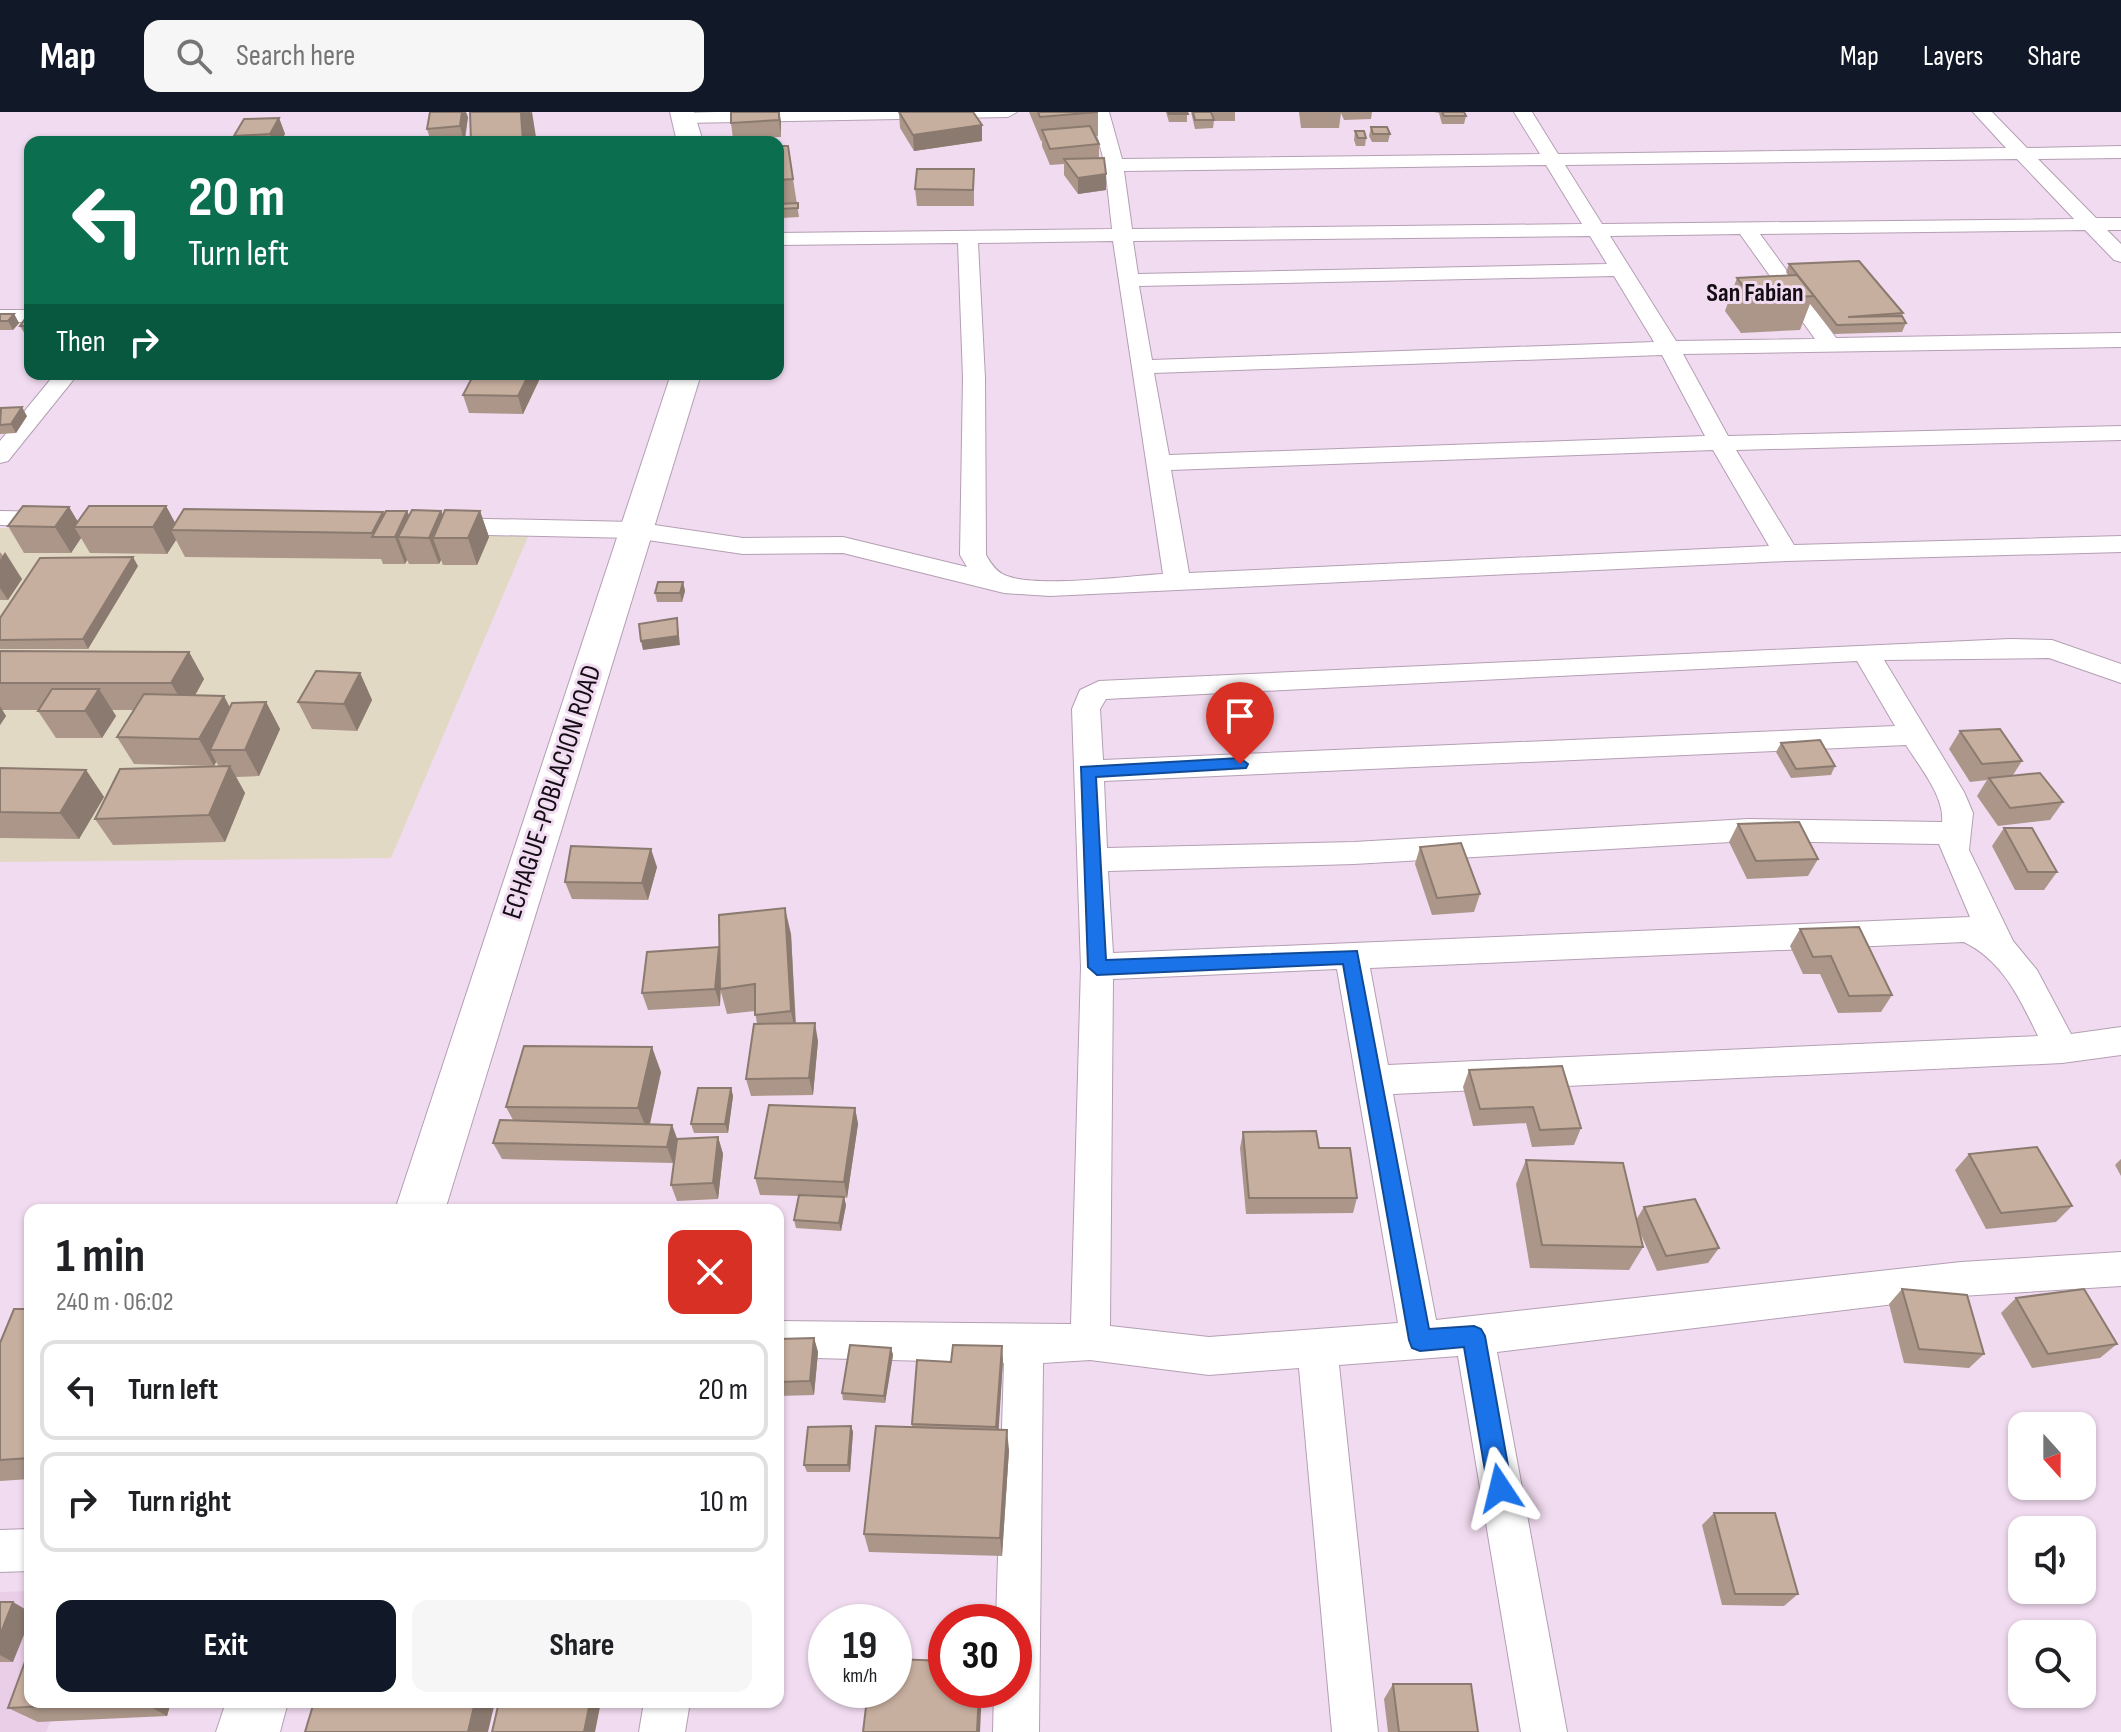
<!DOCTYPE html>
<html lang="en">
<head>
<meta charset="utf-8">
<style>
  body { margin:0; font-family:"Sofia Sans Condensed",sans-serif; background:#f6f6f6; color:#202124; height:100vh; display:flex; flex-direction:column; font-size:30px; white-space:nowrap }
  * { box-sizing:border-box; margin:0 }
  p { font-size:26px; color:#757577 }
  .icon { flex:none; width:44px; height:44px; fill:none; stroke:currentColor; stroke-width:2; stroke-linecap:round; stroke-linejoin:round }
  .map { position:relative; flex:1; overflow:hidden }
  .drawer { position:absolute; left:24px; top:1092px; width:760px; height:504px; display:flex; flex-direction:column; background:#fff; border-radius:16px; box-shadow:0 2px 6px #0004 }
  .drawer>* { flex:none }
  .top-card { position:absolute; left:24px; top:24px; width:760px; height:244px; border-radius:16px; box-shadow:0 2px 6px #0004; background:#0b6e4f; color:#fff; overflow:hidden }
  .needle { width:52px; rotate:159deg }
  .tools { position:absolute; left:2008px; top:1300px; display:grid; gap:16px }
  .tools a { display:grid; place-items:center; width:88px; height:88px; border-radius:16px; background:#fff; box-shadow:0 2px 6px #0004; font-size:40px }
  .speed { position:absolute; left:808px; top:1492px; display:flex; gap:16px; font-size:40px; font-weight:700; text-align:center }
  .speed>* { display:grid; place-content:center; width:104px; height:104px; border-radius:50%; background:#fff; box-shadow:0 2px 6px #0004; line-height:1 }
  .speed small { font-size:20px; font-weight:400 }
  .speed .limit { border:12px solid #d22; background:#fff; color:#111 }
  .pin { position:absolute; display:grid; place-items:center; width:68px; height:68px; color:#fff; margin:-82px -34px; border-radius:50% 50% 50% 0; rotate:-45deg; box-shadow:0 0 8px #0007 }
  .pin .icon { rotate:45deg }
  .me { position:absolute; width:88px; margin:-44px; rotate:350deg; stroke-linejoin:round; filter:drop-shadow(0 0 6px #0008) }
  .turn { display:flex; align-items:center; gap:28px; height:168px; padding:0 32px; font-size:36px }
  .turn .icon { width:104px; height:104px; stroke-width:2.5 }
  .turn b { display:block; font-size:56px; line-height:68px }
  .then { display:flex; align-items:center; height:76px; padding:0 32px; background:#0003; gap:16px; font-size:30px }
  .round { display:grid; place-items:center; flex:none; width:84px; height:84px; border-radius:16px; background:#f6f6f6 }
  .overview { display:flex; align-items:center; justify-content:space-between; height:136px; padding:0 32px }
  h1 { font-size:48px; font-weight:700; line-height:60px }
  .button { display:flex; gap:16px; margin-top:auto; padding:16px 32px }
  .button a { flex:1; height:92px; border-radius:16px; background:#111827; color:#fff; font-size:32px; font-weight:700; line-height:92px; text-align:center }
  .button a+a { background:#f6f6f6; color:#202124 }
  ul { padding:0; list-style:none }
  li { display:flex; align-items:center; gap:24px; height:100px; margin:0 16px 12px; padding:0 16px; border:4px solid #e0e0e0; border-radius:16px }
  li div { flex:1 }
  li b { display:block; font-size:30px }
  li em { font-style:normal }
  header { display:flex; align-items:center; gap:48px; box-sizing:border-box; height:112px; padding:0 40px; background:#111827; color:#fff }
  header strong { font-size:38px }
  nav { display:flex; gap:44px; margin-inline-start:auto; font-size:28px }
  .search { width:560px; height:72px; background:#f6f6f6; display:flex; align-items:center; gap:20px; box-sizing:border-box; padding:0 28px; border-radius:16px; color:#757577; font-size:30px }
  .map>svg:first-child { display:block }
</style>
</head>
<body>
<header>
<strong>Map</strong>
<div class="search"><svg class="icon" aria-label="search" viewBox="0 0 24 24"><circle cx="10" cy="10" r="6"/><path d="M15 15l6 6"/></svg>Search here</div>
<nav><a>Map</a><a>Layers</a><a>Share</a></nav>
</header>
<div class="map">
<svg width="2121" height="1620" viewBox="0 0 2121 1620">
  <rect width="100%" height="100%" fill="#f1dbf0"/>
  <path fill="#eacee8" d="M30,1479V1590H58L46,1620H0V1480Z"/>
  <path fill="#e2d9c4" d="M0,416L530,420L391,746L0,750Z"/>
  <g fill="none" stroke-linecap="round" stroke-linejoin="round">
    <defs>
      <g id="street">
        <path d="M716,0H1017L1008,5L683,11L674,6L683,1Z"/>
        <path d="M1091,0H1109L1122,47L1540,42L1514,0H1532L1558,42L2006,36L1973,0H1992L2027,36L2121,34V46L2038,47L2096,106H2121V118H2107L2121,132V150L2114,148L2085,118L1760,122L1836,226L2121,221V235L1683,242L1728,324L2121,314V328L1736,338L1794,433L2121,424V440L1786,449L1050,484L1004,481L843,441L743,442L634,426L443,422L430,414L443,406L634,410L743,426L843,425L967,455L960,443L963,266L958,131L778,133V121L1112,117L1105,53ZM2017,47L2074,107L1602,112L1565,53ZM1546,53L1582,112L1132,117L1124,59ZM1740,122L1815,227L1676,229L1610,124ZM1590,124L1607,152L1138,162L1133,129ZM1113,129L1163,462C1127,464 1038,476 1007,464C997,461 991,452 986,443L985,266L978,131ZM1614,164L1654,230L1152,248L1139,174ZM1662,243L1705,324L1169,343L1154,261ZM1713,338L1769,434L1189,461L1171,358Z"/>
        <rect x="0" y="198" width="30" height="12"/>
        <path d="M55,262H78L8,349L0,351V329Z"/>
        <path d="M0,399L57,400L69,407L57,414L0,413Z"/>
        <path d="M2010,527L2052,528L2121,552V571L2049,546L1884,548L1964,680L1973,701L1969,738L2013,829L2037,858L2071,922L2121,915V943L2062,951L1393,982L1436,1208L1961,1150L2121,1140V1174L1961,1184L1497,1240L1567,1620H1521L1458,1244L1339,1253L1378,1620H1332L1299,1256L1209,1263L1090,1248L1043,1251L1039,1620H993L994,1578H1014V1510H996L1004,1251L778,1245V1209L1071,1212L1081,855L1072,597L1080,578L1099,569ZM1857,549L1895,614L1103,648L1100,597L1106,587ZM1906,633C1919,654 1945,685 1942,710L1748,707L1354,730L1107,736L1104,669ZM1748,729L1939,732L1970,805L1113,841L1108,759L1354,752ZM1964,830C2003,849 2020,887 2038,924L1388,953L1370,856ZM1337,857L1398,1211L1209,1225L1110,1214L1113,867Z"/>
        <path d="M30,1417V1459L0,1460V1418Z"/>
        <path d="M644,1590H690L685,1620H639Z"/>
      </g>
      <g id="secondary">
        <path d="M670,0H694L703,30H677Z"/>
        <path d="M671,262H701L445,1098H395Z"/>
        <path d="M226,1590H288L280,1620H216Z"/>
      </g>
    </defs>
    <use href="#street" stroke="#b49fb3" stroke-width="2"/>
    <use href="#secondary" stroke="#b49fb3" stroke-width="2"/>
    <use href="#street" fill="#fff" fill-rule="evenodd"/>
    <use href="#secondary" fill="#fff" fill-rule="evenodd"/>
  </g>
  <g fill="#ab9689">
    <path d="M731,0H780L781,25L733,27L731,11Z"/>
    <path d="M899,0L982,29L914,39L900,16Z"/>
    <path d="M1029,0H1098V24H1095L1099,32V46L1106,62V78L1078,82L1064,63V52L1050,53L1042,34V29H1041Z"/>
    <path d="M1166,0H1187V10H1169Z"/>
    <path d="M1191,0H1211L1214,8L1213,16L1195,17Z"/>
    <path d="M1212,0H1235V9H1214Z"/>
    <path d="M1299,0H1372L1371,7L1344,8L1341,1L1339,16H1301Z"/>
    <path d="M1434,0H1464L1466,4L1464,12H1442L1439,1Z"/>
    <path d="M468,5L465,30H431L427,17Z"/>
    <path d="M279,6L285,22L280,30H237L234,24Z"/>
    <path d="M1371,15L1390,22L1388,30H1372L1369,24Z"/>
    <path d="M1355,19L1366,26L1365,34H1356L1354,28Z"/>
    <path d="M778,34L793,67L799,105L781,106L780,93H778Z"/>
    <path d="M974,74V94H917L915,77Z"/>
    <path d="M1789,152L1903,201L1902,204L1906,211L1902,220L1834,222L1810,192L1800,218L1741,221L1725,199L1737,166L1788,163L1786,160Z"/>
    <path d="M0,202H14L19,211L13,218H0Z"/>
    <path d="M30,207V222H25L20,214Z"/>
    <path d="M542,262L523,302L469,301L463,283Z"/>
    <path d="M0,295L27,304L16,321L0,322Z"/>
    <path d="M166,394L175,411L383,400L384,403L407,399L409,403L441,399L443,403L480,399L489,425L477,453H443L441,448L439,452H409L407,448L405,452H383L381,447L185,445L176,428L167,442L90,441L81,426L71,441H24L8,414L69,395L78,410Z"/>
    <path d="M0,440L22,467L8,488H0Z"/>
    <path d="M138,454L88,537H0V506Z"/>
    <path d="M683,470L685,479L682,490H657L655,481Z"/>
    <path d="M0,539L189,540L204,567L195,583L230,596L266,590L280,617L259,664L236,665L245,681L225,730L113,733L95,707L219,654L216,650L214,654L134,652L117,625L134,598H112L116,604L102,626H56L38,599L39,598H2L6,604L0,613Z"/>
    <path d="M360,561L372,588L357,619L312,617L298,590Z"/>
    <path d="M1960,619L2022,649L2013,663L2063,690L2050,708L1998,714L1977,684L1987,668L1970,670L1949,637Z"/>
    <path d="M1781,631L1835,654L1831,663L1791,666L1776,640Z"/>
    <path d="M0,656L86,658L104,685L79,727L0,726Z"/>
    <path d="M1738,712L1818,747L1808,764L1747,767L1729,730Z"/>
    <path d="M2004,716L2057,760L2044,778H2015L1992,734Z"/>
    <path d="M1420,735L1480,782L1474,800L1432,803L1415,752Z"/>
    <path d="M657,755L648,788L572,787L565,770Z"/>
    <path d="M1800,817L1892,883L1881,900L1838,901L1820,862H1803L1790,834Z"/>
    <path d="M791,822L796,912L818,929L813,983L751,984L746,967L757,912L755,899L727,902L721,880L720,894L648,898L642,881L719,835Z"/>
    <path d="M1469,958L1581,1016L1574,1033L1532,1035L1526,1011L1473,1014L1463,975Z"/>
    <path d="M661,960L650,1012L672,1013L677,1027L718,1025L723,1042L718,1087L677,1089L671,1073L675,1042L673,1051L502,1047L493,1031L513,1008L506,995Z"/>
    <path d="M731,976L733,984L728,1021H694L691,1012Z"/>
    <path d="M855,996L858,1012L847,1086L844,1085L846,1093L841,1119L796,1116L794,1108L799,1084L760,1083L755,1066Z"/>
    <path d="M1243,1020L1319,1036L1357,1086L1353,1101L1246,1102L1240,1036Z"/>
    <path d="M1969,1042L2072,1094L2056,1110L1986,1117L1955,1058Z"/>
    <path d="M2121,1047V1064L2115,1053Z"/>
    <path d="M1526,1048L1636,1108L1644,1095L1719,1136L1708,1151L1657,1159L1639,1118L1643,1135L1629,1158L1530,1156L1516,1072Z"/>
    <path d="M1902,1177L1984,1242L1969,1256L1904,1251L1889,1192Z"/>
    <path d="M2016,1186L2117,1232L2100,1246L2032,1256L2001,1201Z"/>
    <path d="M30,1197V1367L0,1369V1231Z"/>
    <path d="M814,1226L818,1240L814,1283L778,1284V1227Z"/>
    <path d="M891,1236L893,1243L885,1291L843,1288L842,1281Z"/>
    <path d="M1003,1248L998,1318L1009,1338L1002,1444L869,1440L864,1422L912,1315V1312L951,1250Z"/>
    <path d="M851,1314L853,1320L850,1360H807L804,1353Z"/>
    <path d="M1714,1401L1798,1482L1784,1494L1722,1493L1702,1413Z"/>
    <path d="M0,1490L13,1550H0Z"/>
    <path d="M1393,1572L1478,1620H1388L1384,1587Z"/>
    <path d="M30,1590H171L167,1604L38,1610L8,1596Z"/>
  </g>
  <g fill="#8b7a6f">
    <path d="M462,0H466L468,5L464,30L460,14Z"/>
    <path d="M532,0L536,25L527,26V30H523L521,2Z"/>
    <path d="M779,0L781,9V25L779,8Z"/>
    <path d="M279,6L285,22L280,30H273L270,22Z"/>
    <path d="M982,13V29L914,39L913,23Z"/>
    <path d="M1106,62V78L1078,82V66Z"/>
    <path d="M14,202L19,211L13,218L8,209Z"/>
    <path d="M529,262H542L523,302L518,284Z"/>
    <path d="M22,295L27,304L16,321L11,312Z"/>
    <path d="M166,394L179,418H171L176,428L167,442L153,415Z"/>
    <path d="M69,395L81,415H74L81,426L71,441L55,415Z"/>
    <path d="M407,399L418,425H398L407,448L405,452L395,425Z"/>
    <path d="M441,399L451,425L433,426L441,448L439,452L429,426Z"/>
    <path d="M480,399L489,425L477,453L468,426Z"/>
    <path d="M383,400L393,425H374L372,421Z"/>
    <path d="M5,440L22,467L8,488L0,476V448Z"/>
    <path d="M133,445L138,454L88,537L83,527Z"/>
    <path d="M683,470L685,479L682,490L680,481Z"/>
    <path d="M677,506L680,533L643,538L641,529Z"/>
    <path d="M189,540L204,567L187,598L171,571Z"/>
    <path d="M360,561L372,588L357,619L344,592Z"/>
    <path d="M99,577L116,604L102,626L85,599Z"/>
    <path d="M224,584L238,611L210,638L216,650L214,654L199,627Z"/>
    <path d="M266,590L280,617L259,664L245,638Z"/>
    <path d="M0,594L6,604L0,613Z"/>
    <path d="M230,654L245,681L225,730L209,703Z"/>
    <path d="M86,658L104,685L79,727L60,701Z"/>
    <path d="M651,737L657,755L648,788L642,771Z"/>
    <path d="M785,796L791,822L796,924L791,899Z"/>
    <path d="M719,835L724,853L720,877V894L715,877Z"/>
    <path d="M815,911L818,929L813,983L809,966Z"/>
    <path d="M652,935L661,960L648,1020L638,996Z"/>
    <path d="M731,976L733,984L728,1021L725,1012Z"/>
    <path d="M855,996L858,1012L847,1086L844,1070Z"/>
    <path d="M672,1013L678,1029L673,1051L667,1035Z"/>
    <path d="M718,1025L723,1042L718,1087L713,1071Z"/>
    <path d="M844,1085L846,1093L841,1119L839,1111Z"/>
    <path d="M814,1226L818,1240L814,1283L810,1269Z"/>
    <path d="M1002,1234L1003,1248L998,1328L996,1315Z"/>
    <path d="M891,1236L893,1243L885,1291L884,1284Z"/>
    <path d="M851,1314L853,1320L850,1360L848,1353Z"/>
    <path d="M1007,1318L1009,1338L1002,1444L1000,1426Z"/>
    <path d="M13,1490L30,1500V1508L13,1550L0,1543V1523Z"/>
    <path d="M979,1578H982L980,1620H977Z"/>
    <path d="M142,1590H171L167,1604Z"/>
    <path d="M475,1590H495L488,1620H468Z"/>
    <path d="M590,1590H601L595,1620H584Z"/>
  </g>
  <g fill="#c7af9f" stroke="#8b7a6f" stroke-width="2">
    <path d="M430,0H462L460,14L427,17Z"/>
    <path d="M470,0H530L521,2L523,30H471Z"/>
    <path d="M731,0H779V8L731,11Z"/>
    <path d="M899,0H973L982,13L913,23Z"/>
    <path d="M1038,0H1098L1040,5Z"/>
    <path d="M1168,0H1187L1188,2H1169Z"/>
    <path d="M1193,0H1211L1214,8H1195Z"/>
    <path d="M1442,0H1464L1466,4H1444Z"/>
    <path d="M279,6L270,22L234,24L244,7Z"/>
    <path d="M1090,14L1099,32L1050,37L1042,18Z"/>
    <path d="M1371,15H1387L1390,22H1373Z"/>
    <path d="M1355,19H1364L1366,26H1358Z"/>
    <path d="M647,27V30H604V29Z"/>
    <path d="M778,34H788L793,67L778,68Z"/>
    <path d="M1104,46L1106,62L1078,66L1064,47Z"/>
    <path d="M917,57H974L973,78L915,77Z"/>
    <path d="M798,91V96L780,97V92Z"/>
    <path d="M1859,149L1903,201L1848,205L1902,204L1906,211L1837,213L1789,152Z"/>
    <path d="M1797,163L1814,184L1753,187L1737,166Z"/>
    <path d="M0,202H14L8,209H0Z"/>
    <path d="M25,207H30V214H20Z"/>
    <path d="M474,262H529L518,284L463,283Z"/>
    <path d="M22,295L11,312L0,313L1,296Z"/>
    <path d="M23,394L69,395L55,415L8,414Z"/>
    <path d="M89,394H166L153,415H74Z"/>
    <path d="M184,397L383,400L372,421L171,418Z"/>
    <path d="M412,398L441,399L429,426L398,425Z"/>
    <path d="M445,398L480,399L468,426H433Z"/>
    <path d="M386,399H407L395,425H372Z"/>
    <path d="M133,445L83,527L0,528V506L40,446Z"/>
    <path d="M658,470H683L680,481H655Z"/>
    <path d="M677,506L678,524L641,529L639,512Z"/>
    <path d="M0,539L189,540L171,571H0Z"/>
    <path d="M316,559L360,561L344,592L298,590Z"/>
    <path d="M52,577H99L85,599H38Z"/>
    <path d="M144,582L224,584L199,627L117,625Z"/>
    <path d="M266,590L245,638H210L232,591Z"/>
    <path d="M2000,617L2022,649L1982,652L1960,619Z"/>
    <path d="M1820,628L1835,654L1796,657L1781,631Z"/>
    <path d="M230,654L209,703L95,707L120,657Z"/>
    <path d="M0,656L86,658L60,701L0,700Z"/>
    <path d="M2040,661L2063,690L2010,696L1989,666Z"/>
    <path d="M1799,710L1818,747L1756,749L1738,712Z"/>
    <path d="M2004,716H2032L2057,760H2028Z"/>
    <path d="M1461,731L1480,782L1437,786L1420,735Z"/>
    <path d="M571,734L651,737L642,771L565,770Z"/>
    <path d="M785,796L791,899L755,903V872L720,877L719,803Z"/>
    <path d="M1859,815L1892,883L1849,884L1831,844L1813,845L1800,817Z"/>
    <path d="M719,835L715,877L642,881L647,840Z"/>
    <path d="M815,911L809,966L746,967L754,912Z"/>
    <path d="M524,934L652,935L638,996L506,995Z"/>
    <path d="M1562,954L1581,1016L1540,1018L1533,995L1480,997L1469,958Z"/>
    <path d="M698,976H731L725,1012H691Z"/>
    <path d="M769,993L855,996L844,1070L755,1066Z"/>
    <path d="M500,1008L672,1013L667,1035L493,1031Z"/>
    <path d="M1316,1019L1319,1036H1350L1357,1086H1249L1243,1020Z"/>
    <path d="M718,1025L713,1071L671,1073L677,1027Z"/>
    <path d="M2037,1035L2072,1094L2001,1101L1969,1042Z"/>
    <path d="M1526,1048L1623,1051L1643,1135L1542,1133Z"/>
    <path d="M799,1083L844,1085L839,1111L794,1108Z"/>
    <path d="M1695,1087L1719,1136L1666,1144L1644,1095Z"/>
    <path d="M1902,1177L1967,1183L1984,1242L1919,1237Z"/>
    <path d="M2084,1177L2117,1232L2048,1242L2016,1186Z"/>
    <path d="M14,1197H30V1346L0,1348V1231Z"/>
    <path d="M814,1226L810,1269L778,1270V1227Z"/>
    <path d="M850,1233L891,1236L884,1284L842,1281Z"/>
    <path d="M953,1233L1002,1234L996,1315L912,1312L917,1248L951,1250Z"/>
    <path d="M851,1314L848,1353H804L808,1315Z"/>
    <path d="M876,1314L1007,1318L1000,1426L864,1422Z"/>
    <path d="M1714,1401H1775L1798,1482H1735Z"/>
    <path d="M0,1490H13L0,1523Z"/>
    <path d="M30,1536V1590H124L8,1596Z"/>
    <path d="M894,1547L946,1549V1578H979L977,1620H863L868,1578H894Z"/>
    <path d="M1393,1572H1471L1478,1620H1399Z"/>
    <path d="M314,1590H475L468,1620H305Z"/>
    <path d="M499,1590H590L584,1620H492Z"/>
  </g>
  <path fill="#1a73e8" stroke="#114b97" stroke-width="2" d="M1240,646L1248,652L1246,656L1096,665L1106,848L1357,839L1429,1217L1474,1214L1481,1217L1485,1224L1512,1376L1509,1385L1500,1388L1492,1385L1488,1376L1464,1235L1420,1239L1412,1236L1409,1228L1343,852L1097,863L1088,855L1081,655Z"/>
  <g text-anchor="middle" dominant-baseline="central" stroke-width="6" stroke-linejoin="round" paint-order="stroke">
    <g font-size="26" font-weight="bold" fill="#140d14" stroke="#f1dbf0">
      <text x="1755" y="181">San Fabian</text>
    </g>
    <g font-size="28" fill="#140d14" stroke="#f1dbf0">
      <text transform="translate(552 680) rotate(-72)">ECHAGUE-POBLACION ROAD</text>
    </g>
  </g>
</svg>
<div class="tools">
<a><svg class="needle" viewBox="-14 -14 28 28"><path d="M0-13l5 13h-10z" fill="#e53935"/><path d="M0 13l5-13h-10z" fill="#757577"/></svg></a>
<a><svg class="icon" aria-label="sound" viewBox="0 0 24 24"><path d="M4 9h4l5-4v14l-5-4H4zM17 9q2 3 0 6"/></svg></a>
<a><svg class="icon" aria-label="search" viewBox="0 0 24 24"><circle cx="10" cy="10" r="6"/><path d="M15 15l6 6"/></svg></a>
</div>
<div class="speed"><div>19<small>km/h</small></div><div class="limit">30</div></div>
<div class="pin" style="left:1240px;top:652px;background:#d93025"><svg class="icon" aria-label="arrive" viewBox="0 0 24 24"><path d="M6 21V4h12l-3 4 3 4H6"/></svg></div>
<svg class="me" style="left:1500px;top:1376px" viewBox="-20 -20 40 40"><path d="M0-17L14 15 0 8-14 15z" fill="#1a73e8" stroke="#fff" stroke-width="4"/></svg>
<div class="top-card">
<div class="turn"><svg class="icon" aria-label="left" viewBox="0 0 24 24"><path d="M17 20v-9H6M10 6l-5 5 5 5"/></svg><div><b>20 m</b>Turn left</div></div>
<div class="then">Then<svg class="icon" aria-label="right" viewBox="0 0 24 24"><path d="M7 20v-9h11M14 6l5 5-5 5"/></svg></div>
</div>
<section class="drawer">
<div class="overview"><div><h1>1 min</h1><p>240 m · 06:02</p></div><a class="round" style="background:#d93025;color:#fff"><svg class="icon" aria-label="close" viewBox="0 0 24 24"><path d="M6 6l12 12M18 6L6 18"/></svg></a></div>
<ul>
<li><svg class="icon" aria-label="left" viewBox="0 0 24 24"><path d="M17 20v-9H6M10 6l-5 5 5 5"/></svg><div><b>Turn left</b></div><em>20 m</em></li>
<li><svg class="icon" aria-label="right" viewBox="0 0 24 24"><path d="M7 20v-9h11M14 6l5 5-5 5"/></svg><div><b>Turn right</b></div><em>10 m</em></li>
</ul>
<div class="button"><a>Exit</a><a>Share</a></div>
</section>
</div>
</body>
</html>
